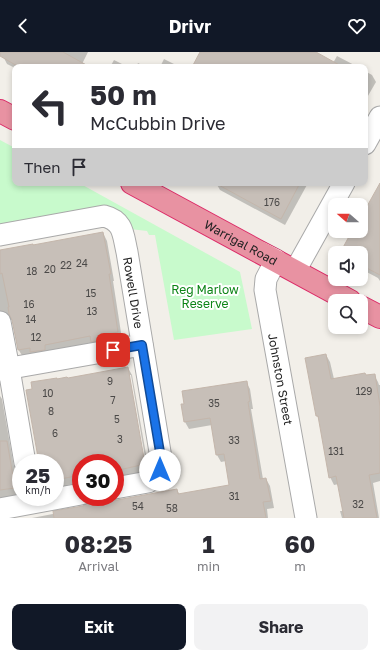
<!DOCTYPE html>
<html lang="en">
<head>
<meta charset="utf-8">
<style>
  body { margin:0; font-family:"Golos Text",sans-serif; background:#f2f2f3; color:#2b2b33; height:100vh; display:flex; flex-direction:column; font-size:15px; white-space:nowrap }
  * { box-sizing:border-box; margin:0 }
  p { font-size:13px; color:#7c7c81 }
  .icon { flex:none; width:22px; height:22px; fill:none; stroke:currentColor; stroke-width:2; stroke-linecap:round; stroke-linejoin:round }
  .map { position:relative; height:466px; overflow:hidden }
  .drawer { display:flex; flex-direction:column; background:#fff; flex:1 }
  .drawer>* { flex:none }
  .guide { position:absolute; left:12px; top:12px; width:356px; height:122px; border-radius:8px; box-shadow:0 2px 6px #0003; background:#fff; color:#2b2b33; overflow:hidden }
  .needle { width:26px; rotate:290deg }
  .fabs { position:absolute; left:328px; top:146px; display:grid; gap:8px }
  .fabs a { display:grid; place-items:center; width:40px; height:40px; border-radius:8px; background:#fff; box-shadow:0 2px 6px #0003; font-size:20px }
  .speed { position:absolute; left:12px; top:402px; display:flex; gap:8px; font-size:20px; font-weight:700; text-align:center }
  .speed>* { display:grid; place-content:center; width:52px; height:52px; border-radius:50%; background:#fff; box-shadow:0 2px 6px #0003; line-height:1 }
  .speed small { font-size:10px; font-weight:400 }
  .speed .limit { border:6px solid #d22; background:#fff; color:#111 }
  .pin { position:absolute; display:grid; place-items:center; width:34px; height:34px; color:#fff; margin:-17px; border-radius:8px; box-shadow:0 2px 6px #0006 }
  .me { position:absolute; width:44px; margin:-22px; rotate:0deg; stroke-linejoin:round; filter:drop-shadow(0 0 3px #0008) }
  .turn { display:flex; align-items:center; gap:14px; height:84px; padding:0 12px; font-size:18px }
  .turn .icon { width:52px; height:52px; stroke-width:2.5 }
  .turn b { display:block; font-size:28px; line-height:34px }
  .then { display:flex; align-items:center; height:38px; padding:0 12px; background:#0003; gap:8px; font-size:15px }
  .eta { display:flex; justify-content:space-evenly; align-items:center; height:68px; text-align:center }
  .eta b { font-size:24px; font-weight:700; line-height:28px }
  .cta { display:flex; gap:8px; margin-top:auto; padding:8px 12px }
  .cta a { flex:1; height:46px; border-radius:8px; background:#111827; color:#fff; font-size:16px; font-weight:700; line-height:46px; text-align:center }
  .cta a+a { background:#f2f2f3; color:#2b2b33 }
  header { display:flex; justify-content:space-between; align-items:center; height:52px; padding:0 12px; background:#111827; color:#fff; font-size:18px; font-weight:700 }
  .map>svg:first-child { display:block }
</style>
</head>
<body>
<header><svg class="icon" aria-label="back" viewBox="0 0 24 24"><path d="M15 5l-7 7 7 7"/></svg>Drivr<svg class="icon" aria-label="heart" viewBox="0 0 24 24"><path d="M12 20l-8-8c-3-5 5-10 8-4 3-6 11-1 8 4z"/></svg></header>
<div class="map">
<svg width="380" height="466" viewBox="0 0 380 466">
  <rect width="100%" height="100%" fill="#f2efe9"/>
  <path fill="#c8facc" d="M0,88L15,96V131H79L240,220L252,277L174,288L155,183H149L147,179L130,177L123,167L0,175Z"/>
  <g fill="#0003" fill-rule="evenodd">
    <path d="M0,0H88L82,12L88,15H15V16L7,12L4,6L0,2Z"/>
    <path d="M202,0H314L333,11L337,4L358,15H193Z"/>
    <path d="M164,7L180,15H160Z"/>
    <path d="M114,8L128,15H110Z"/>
    <path d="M138,11L146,15H136Z"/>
    <path d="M365,19L372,23L376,30L365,49Z"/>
    <path d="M216,131H308L285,173L220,138Z"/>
    <path d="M380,134V229L378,226L361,217V201H341L353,179H361V167Z"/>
    <path d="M103,181L107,189L114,229H113L122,287L23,305L18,297L13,269L9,266L3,265L0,266V199L33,194Z"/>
    <path d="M326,303L330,310L334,327L374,323L378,330L379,333H380V429L373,431L379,466H342L340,459H343L339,432L334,433L330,425L320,368L317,364Z"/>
    <path d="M128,316L132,323L149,419L115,426V411H81V431L67,433L68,436L55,439V411H41L33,338L57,328ZM129,323H131L147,417H145Z"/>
    <path d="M246,330L250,337L253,357H251L263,427H266L270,434L274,456L267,457L268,466H32L177,438L180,443L230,434L226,409L221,410L217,403L212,373L189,377L185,370L182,353Z"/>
    <path d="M0,344L2,347L19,443L0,447Z"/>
  </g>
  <g fill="#c7bfb8" stroke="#c4b6ab">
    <path d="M0,0H63L90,15H19L0,4Z"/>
    <path d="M200,0H316L343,15H192Z"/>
    <path d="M215,131H300L281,167Z"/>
    <path d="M380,131V223L361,213V201H340L352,179H361V165Z"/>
    <path d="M103,180L111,222H109L118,280L104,283L105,287L91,290L90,284L45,293V298L30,300V296L18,298L12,268L9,262L8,255H9L2,221L0,222V198L33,192V193Z"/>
    <path d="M326,302L331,327L365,321L366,323L375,322L380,354V421L369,423L377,466H344L336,424L329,426L318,364H316L305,306Z"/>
    <path d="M128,315L145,412L115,419V411H81V423L55,428V411H39L26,338L32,337L31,330L57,326V327L67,325L68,326Z"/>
    <path d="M247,329L250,349L248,350L260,427L266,426L271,449L263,450L266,466H54L53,459L83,454L88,451L90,449L108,446L111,447L117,448L177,437L178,442L229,433L224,402L216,403L210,366L184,370L181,352H184L182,339Z"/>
    <path d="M0,389H7L15,436L0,438Z"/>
  </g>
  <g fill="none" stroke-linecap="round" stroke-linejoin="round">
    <defs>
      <g id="minor">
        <path d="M365,92L380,65"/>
        <path id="s1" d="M0,183L104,164C124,169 123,183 127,200L162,412C159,420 156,426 148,430L115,436"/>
        <path id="s2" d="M260,200L276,208L266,227L265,238L306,466"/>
        <path d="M295,219L344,131"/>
        <path d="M0,270L9,317L25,411"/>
        <path d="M0,318L142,293"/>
        <path d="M0,457L81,442"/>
      </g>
      <g id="highway">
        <path d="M0,59L15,67"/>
        <path id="s3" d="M132,131L350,249"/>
        <path d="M361,255L380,265"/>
      </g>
    </defs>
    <use href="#minor" stroke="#a9a9a9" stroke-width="23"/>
    <use href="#highway" stroke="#dc2a67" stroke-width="24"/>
    <use href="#minor" stroke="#fff" stroke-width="21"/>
    <use href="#highway" stroke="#e892a2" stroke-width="22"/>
  </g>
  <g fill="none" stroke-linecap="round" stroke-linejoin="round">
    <defs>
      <path id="route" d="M113,298L142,293L162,412L160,418"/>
    </defs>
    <use href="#route" stroke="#114b97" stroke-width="10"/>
    <use href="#route" stroke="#1a73e8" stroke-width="7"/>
  </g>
  <g text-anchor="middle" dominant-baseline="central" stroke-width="4" stroke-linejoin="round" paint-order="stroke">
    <g font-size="10" fill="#4b4948">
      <text x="272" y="150">176</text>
      <text x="82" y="211">24</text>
      <text x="66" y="213">22</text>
      <text x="50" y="217">20</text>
      <text x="32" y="219">18</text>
      <text x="91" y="241">15</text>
      <text x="29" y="252">16</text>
      <text x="92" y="259">13</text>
      <text x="31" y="267">14</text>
      <text x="36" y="285">12</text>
      <text x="110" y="329">9</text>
      <text x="364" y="339">129</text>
      <text x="48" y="341">10</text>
      <text x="113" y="348">7</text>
      <text x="214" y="351">35</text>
      <text x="51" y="359">8</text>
      <text x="117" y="367">5</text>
      <text x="55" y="381">6</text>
      <text x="120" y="387">3</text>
      <text x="234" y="388">33</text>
      <text x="336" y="399">131</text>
      <text x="234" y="444">31</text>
      <text x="358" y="452">32</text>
      <text x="138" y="454">54</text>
      <text x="172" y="456">58</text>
    </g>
    <g font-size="12" fill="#222" stroke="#fff">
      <text stroke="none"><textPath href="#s3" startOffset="124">Warrigal Road</textPath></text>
      <text stroke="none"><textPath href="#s1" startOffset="193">Rowell Drive</textPath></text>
      <text stroke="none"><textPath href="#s2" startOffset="141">Johnston Street</textPath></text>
    </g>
    <g font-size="12" fill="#0c8416" stroke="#fff">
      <text x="205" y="237">Reg Marlow<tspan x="205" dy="14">Reserve</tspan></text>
    </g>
  </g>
</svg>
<div class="fabs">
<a><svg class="needle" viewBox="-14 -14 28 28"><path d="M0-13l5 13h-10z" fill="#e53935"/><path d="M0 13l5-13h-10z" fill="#7c7c81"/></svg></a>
<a><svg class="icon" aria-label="sound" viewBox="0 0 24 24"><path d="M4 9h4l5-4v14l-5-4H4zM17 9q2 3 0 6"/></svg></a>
<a><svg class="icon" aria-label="search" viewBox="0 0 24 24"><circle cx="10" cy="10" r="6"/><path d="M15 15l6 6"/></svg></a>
</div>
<div class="speed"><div>25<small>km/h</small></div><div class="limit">30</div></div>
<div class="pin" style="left:113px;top:298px;background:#d93025"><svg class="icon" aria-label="arrive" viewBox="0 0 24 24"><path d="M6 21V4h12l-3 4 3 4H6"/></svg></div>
<svg class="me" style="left:160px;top:418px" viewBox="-20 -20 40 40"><circle r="19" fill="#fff"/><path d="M0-13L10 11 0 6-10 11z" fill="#1a73e8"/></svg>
<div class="guide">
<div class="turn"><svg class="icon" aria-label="left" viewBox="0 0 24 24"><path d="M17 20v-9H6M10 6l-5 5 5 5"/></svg><div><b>50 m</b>McCubbin Drive</div></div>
<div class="then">Then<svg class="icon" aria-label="arrive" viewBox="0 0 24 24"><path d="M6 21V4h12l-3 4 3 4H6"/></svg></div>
</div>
</div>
<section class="drawer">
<div class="eta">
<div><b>08:25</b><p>Arrival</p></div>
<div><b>1</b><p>min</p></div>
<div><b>60</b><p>m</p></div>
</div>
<div class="cta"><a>Exit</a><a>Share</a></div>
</section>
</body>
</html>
